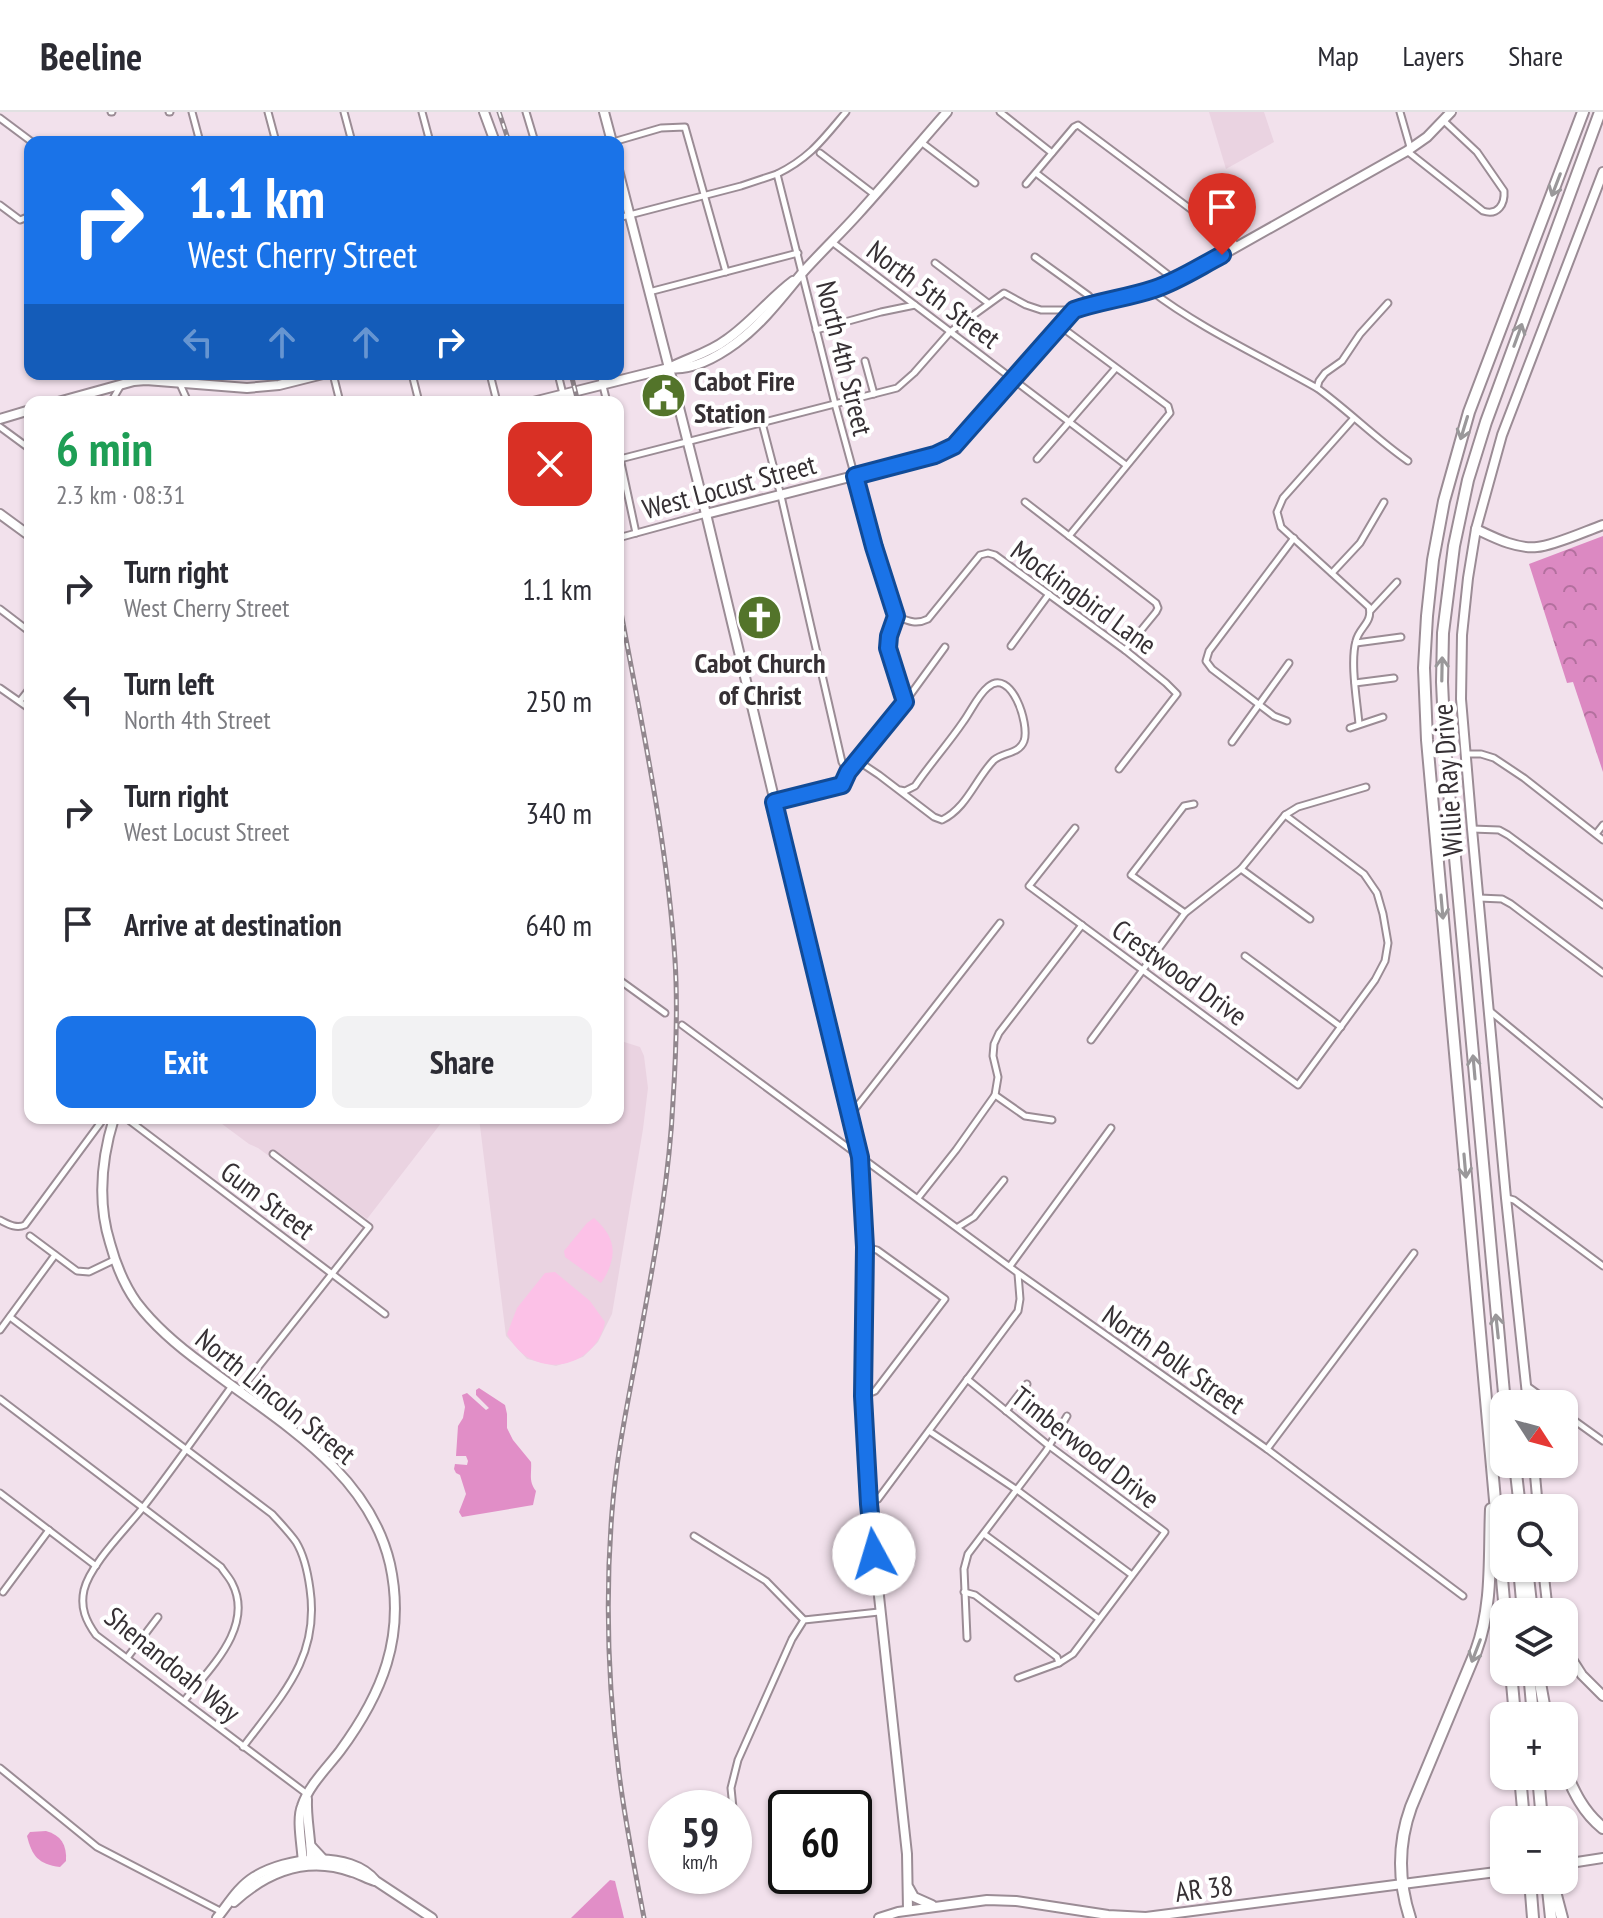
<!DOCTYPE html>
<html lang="en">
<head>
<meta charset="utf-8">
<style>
  body { margin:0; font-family:"PT Sans Narrow",sans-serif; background:#f2f2f3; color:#2b2b33; height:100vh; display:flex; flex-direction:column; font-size:30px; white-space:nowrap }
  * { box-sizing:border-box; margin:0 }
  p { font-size:26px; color:#7c7c81 }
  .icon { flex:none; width:44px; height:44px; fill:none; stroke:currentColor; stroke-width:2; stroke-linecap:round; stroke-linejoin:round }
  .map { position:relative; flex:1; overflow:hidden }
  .panel { position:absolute; left:24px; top:284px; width:600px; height:728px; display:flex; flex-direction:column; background:#fff; border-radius:16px; box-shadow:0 2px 6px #0004 }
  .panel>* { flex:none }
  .banner { position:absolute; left:24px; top:24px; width:600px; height:244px; border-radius:16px; box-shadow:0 2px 6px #0004; background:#1a73e8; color:#fff; overflow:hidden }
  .needle { width:52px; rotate:126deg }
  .fabs { position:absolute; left:1490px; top:1278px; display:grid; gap:16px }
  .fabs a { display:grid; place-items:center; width:88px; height:88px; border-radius:16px; background:#fff; box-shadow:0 2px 6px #0004; font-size:40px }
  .speed { position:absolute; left:648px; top:1678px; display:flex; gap:16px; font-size:40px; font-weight:700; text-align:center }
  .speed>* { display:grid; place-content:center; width:104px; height:104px; border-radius:50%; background:#fff; box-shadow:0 2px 6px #0004; line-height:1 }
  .speed small { font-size:20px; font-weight:400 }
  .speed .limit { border:4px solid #111; border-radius:12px; background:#fff; color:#111 }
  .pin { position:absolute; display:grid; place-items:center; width:68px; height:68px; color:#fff; margin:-82px -34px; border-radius:50% 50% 50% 0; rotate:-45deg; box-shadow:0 0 8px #0007 }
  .pin .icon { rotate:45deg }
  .me { position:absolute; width:88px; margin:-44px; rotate:354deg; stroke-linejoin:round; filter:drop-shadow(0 0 6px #0008) }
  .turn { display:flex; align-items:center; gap:28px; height:168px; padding:0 32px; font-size:36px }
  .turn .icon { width:104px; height:104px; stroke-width:2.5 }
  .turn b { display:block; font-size:56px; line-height:68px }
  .lanes { display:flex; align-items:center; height:76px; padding:0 32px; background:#0003; justify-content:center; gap:40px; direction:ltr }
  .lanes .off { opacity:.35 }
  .round { display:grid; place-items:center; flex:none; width:84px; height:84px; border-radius:16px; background:#f2f2f3 }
  .headline { display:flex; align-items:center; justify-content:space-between; height:136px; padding:0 32px }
  h1 { font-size:48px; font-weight:600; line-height:60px; color:#1e9e55 }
  .action { display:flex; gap:16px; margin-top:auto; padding:16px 32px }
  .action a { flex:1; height:92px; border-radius:16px; background:#1a73e8; color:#fff; font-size:32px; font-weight:600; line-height:92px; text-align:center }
  .action a+a { background:#f2f2f3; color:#2b2b33 }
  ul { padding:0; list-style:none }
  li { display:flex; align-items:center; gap:24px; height:112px; padding:0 32px }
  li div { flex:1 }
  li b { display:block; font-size:30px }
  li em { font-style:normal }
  header { display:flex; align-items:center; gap:48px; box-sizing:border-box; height:112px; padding:0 40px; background:#fff; border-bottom:2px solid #e1e1e2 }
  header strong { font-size:38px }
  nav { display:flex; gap:44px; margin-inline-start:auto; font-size:28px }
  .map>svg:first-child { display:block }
</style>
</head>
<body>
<header>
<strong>Beeline</strong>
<nav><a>Map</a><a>Layers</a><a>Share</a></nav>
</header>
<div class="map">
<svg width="1603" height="1806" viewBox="0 0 1603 1806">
  <defs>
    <pattern id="forest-crowns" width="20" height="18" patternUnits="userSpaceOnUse" patternTransform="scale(2)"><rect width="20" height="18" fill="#dc89c2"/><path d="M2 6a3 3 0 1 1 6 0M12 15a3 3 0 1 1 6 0" fill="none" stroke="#b3709e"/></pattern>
  </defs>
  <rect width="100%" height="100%" fill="#f2e1ec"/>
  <g fill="#ead3e1">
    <path d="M1209,0H1264L1274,30L1226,57Z"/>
    <path d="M618,928L640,935L644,944L648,976L643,1017L612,1202L598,1230L583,1245L556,1254L527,1247L506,1224L479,1006H618Z"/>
    <path d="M214,1006H445L367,1107L277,1042L273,1047L258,1036L249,1032Z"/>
  </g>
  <path fill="url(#forest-crowns)" d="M1603,424V660L1573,570L1567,571L1529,452Z"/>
  <g fill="#fcc1e7">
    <path d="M594,1106C617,1126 618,1146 601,1171L565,1145L564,1139L587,1111Z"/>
    <path d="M555,1160L590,1189L605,1210C599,1244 560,1264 529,1246C519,1240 513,1232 507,1222L517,1196L545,1161Z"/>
  </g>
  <g fill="#e18ec7">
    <path d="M479,1276L505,1293L507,1302V1316L513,1328L531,1350C532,1361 528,1369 536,1379L533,1393L462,1405L459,1400L466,1382L460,1363L456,1361L454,1357L455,1352L467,1353L468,1349L466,1344H456L458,1314L463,1306L465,1295L462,1283L467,1281L486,1298L489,1296L476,1283V1278Z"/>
    <path d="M46,1719C61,1723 67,1733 66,1749L60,1755C38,1752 32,1744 27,1724L30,1720Z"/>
    <path d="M610,1768L615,1769L624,1806H571Z"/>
  </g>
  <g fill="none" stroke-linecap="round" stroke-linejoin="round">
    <defs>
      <g id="street">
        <path d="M111,0H112"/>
        <path d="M169,0H170"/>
        <path d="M192,0L200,30"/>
        <path d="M268,0L276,30"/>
        <path d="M344,0L352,30"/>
        <path d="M422,0L430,30"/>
        <path d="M526,0L535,30"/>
        <path d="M1000,0L1052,41"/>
        <path d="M1400,0L1410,35"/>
        <path d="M0,6L32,30"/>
        <path d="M613,30L661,16L685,15L726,160"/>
        <path d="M921,30L975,71"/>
        <path d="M1407,39L1483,99C1498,104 1505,92 1504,79L1477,40L1444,9"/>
        <path d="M820,41L875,83"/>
        <path d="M1036,61L1175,168"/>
        <path d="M777,62C810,46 823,27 846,0"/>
        <path d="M1026,72L1074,15L1078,13L1232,128L1236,134"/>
        <path d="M0,93L20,108L30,104"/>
        <path d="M618,106L741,74L777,62L835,292L874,435L896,504L889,524L888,536L905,590"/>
        <path d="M832,130L1126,353"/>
        <path d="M1035,145L1089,184L1093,191"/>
        <path d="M935,151L988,191"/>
        <path d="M1150,178C1201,217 1261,244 1317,276C1349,299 1376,327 1408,349"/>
        <path d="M649,180L798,141"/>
        <path d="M1060,214L1168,294L1170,301L1069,424"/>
        <path d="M816,218L881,200L915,193"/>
        <path d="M865,249L874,282"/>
        <path d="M333,262L340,290"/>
        <path d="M412,262L419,290"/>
        <path d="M490,262L497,290"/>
        <path d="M558,262L565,290"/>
        <path d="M600,262L607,290"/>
        <path d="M180,272L188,290"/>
        <path d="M1317,276L1319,269L1325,261L1342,249L1360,222L1388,191"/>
        <path d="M111,290L121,273"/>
        <path d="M1354,306L1283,386L1277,400L1281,415L1369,495C1373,511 1359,515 1356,529C1350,550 1357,589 1359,612"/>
        <path d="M762,311L781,384L842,650L848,660"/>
        <path d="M0,315L30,337"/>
        <path d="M618,337L636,421"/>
        <path d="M620,347L897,276L914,261L950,220L1004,181L1026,193L1041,198H1073"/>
        <path d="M1037,347L1115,257"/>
        <path d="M1025,390L1156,491L1158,496L1156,500L1125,538"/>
        <path d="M618,426L706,402"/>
        <path d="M1332,461L1360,431L1384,390"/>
        <path d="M0,497L30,520"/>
        <path d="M1371,498L1397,470"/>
        <path d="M896,504C908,509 916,513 928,507L980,443L988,441L995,443L1125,538L1166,571L1177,582L1119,657"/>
        <path d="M1356,531L1401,525"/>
        <path d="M1011,534L1049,482"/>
        <path d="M1355,571L1394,566"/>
        <path d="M0,576L30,597"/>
        <path d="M20,589L30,576"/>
        <path d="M1287,609L1274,604L1212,557L1206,549L1209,539L1294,426"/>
        <path d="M1350,616L1383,605"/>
        <path d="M1232,630L1289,551"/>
        <path d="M1466,642H1481L1494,646L1524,666L1603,728"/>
        <path d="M858,649L879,663L934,705L942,708C967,696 976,666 994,648C1004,640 1019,642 1024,629C1030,612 1011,555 988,575C978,583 971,599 963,610C948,632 930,652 915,674L905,679L900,678"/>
        <path d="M775,690L842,673L848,660L905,590L945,535"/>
        <path d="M1285,703L1298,695L1366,675"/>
        <path d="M1075,716L1029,774L1298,973L1375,868L1385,849L1388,831L1383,802L1377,781L1364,762L1285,703L1241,757L1185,801L1091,928"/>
        <path d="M1472,717L1499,718L1508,723L1603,793"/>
        <path d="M1596,722L1603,713"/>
        <path d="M1241,757L1310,807"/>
        <path d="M1479,786L1502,787L1511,792L1603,861"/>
        <path d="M1185,801L1131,763L1184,694L1194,692"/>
        <path d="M1245,844L1341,915"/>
        <path d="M618,867L665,901"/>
        <path d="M1490,899L1603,992"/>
        <path d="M682,913L1018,1161L1267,1337L1463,1484"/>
        <path d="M995,983L1025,1004L1052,1008"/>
        <path d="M851,1002L1000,811"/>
        <path d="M126,1006L385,1202"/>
        <path d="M918,1086L956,1038L995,983L998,965L993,944L994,932L999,921L1082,813"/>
        <path d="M1507,1086L1514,1088L1603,1154"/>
        <path d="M0,1108C8,1112 16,1117 25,1113L104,1006"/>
        <path d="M958,1115L974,1105L1004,1068"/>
        <path d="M30,1124L77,1159L89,1160L114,1148"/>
        <path d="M1010,1154L1111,1016"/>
        <path d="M10,1205L272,1402C280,1411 289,1420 296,1430C304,1443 308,1462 310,1477C320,1546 281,1584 243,1635"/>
        <path d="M0,1218L55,1143"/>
        <path d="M967,1267L1048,1333L1165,1420L1073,1542L1059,1551L1018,1566"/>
        <path d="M232,1274C202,1315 173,1357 141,1398C125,1418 90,1453 84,1478C80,1496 86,1509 96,1523L307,1682"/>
        <path d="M1527,1274L1552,1292"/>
        <path d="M240,1278L369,1115L273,1042"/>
        <path d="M863,1284L875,1279L945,1187L877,1138L865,1135"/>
        <path d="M0,1287L221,1455C224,1460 229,1465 232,1471C255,1515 209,1557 184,1589"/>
        <path d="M1006,1299L1027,1272"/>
        <path d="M1564,1301L1603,1329"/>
        <path d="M929,1319L1017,1378L1132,1463"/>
        <path d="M1267,1337L1414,1141"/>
        <path d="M0,1381L96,1454"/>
        <path d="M869,1392L878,1387L1018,1199L1020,1187L1018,1162"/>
        <path d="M984,1422L1099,1507"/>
        <path d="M694,1424L766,1469L804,1508"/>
        <path d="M3,1480L49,1418"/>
        <path d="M964,1480L975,1483L1057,1545L1059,1551"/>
        <path d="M967,1526L964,1457L968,1442L1046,1339L1067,1304"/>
        <path d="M127,1546L158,1505"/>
        <path d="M0,1656L97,1735L222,1800"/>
        <path d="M733,1696L731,1676L738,1648L792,1527L804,1508L879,1500"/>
        <path d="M734,1700L740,1752"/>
      </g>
      <g id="secondary">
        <path d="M484,0L495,30"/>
        <path d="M604,0L612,30"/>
        <path d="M58,290L134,269L146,268L247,276L279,273L323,262"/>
        <path d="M533,290L669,256L618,58"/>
        <path d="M0,307L30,298"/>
        <path d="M0,402L30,424"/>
        <path d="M706,402L935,343L954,334L1074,198C1107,186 1142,181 1176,169L1407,39L1427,25L1451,0"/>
        <path d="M1476,417C1495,426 1516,437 1537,435C1553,434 1586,419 1603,413"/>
        <path d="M114,1006C101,1048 97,1089 110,1131C116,1153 124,1173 137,1191C156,1216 179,1235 204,1253C275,1308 368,1357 390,1452C406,1525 382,1582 340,1639C327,1656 309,1673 302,1694C296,1708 303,1738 303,1754"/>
        <path d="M1528,1292L1506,1086L1472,717L1461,587L1462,523L1468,466L1476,417L1502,323L1603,60"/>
        <path d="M1534,1352L1538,1396"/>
        <path d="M1543,1456L1548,1500"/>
        <path d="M1564,1535L1582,1563L1603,1584"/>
        <path d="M307,1687C306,1709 312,1730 311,1753"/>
      </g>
      <g id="primary">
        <path d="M669,256L706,402L860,1045L865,1135L863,1284L869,1392L907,1742L908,1798"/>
        <path d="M669,256C693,259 717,245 736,231C763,211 782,185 803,160C821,140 840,122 858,102C888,69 917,34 947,0"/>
        <path d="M669,256C688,246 709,241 726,228C751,211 769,187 793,169"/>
        <path d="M311,1734L324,1748"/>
        <path d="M1564,1752L1603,1746"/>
        <path d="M909,1776L914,1785L932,1793"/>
        <path d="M234,1790C267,1760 307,1744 352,1760C360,1762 367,1767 375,1769"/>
        <path d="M217,1806C229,1791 238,1775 254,1765C286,1745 350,1737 376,1769L432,1806"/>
        <path d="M879,1806L898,1800L987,1788L1016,1789L1108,1803L1146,1805L1504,1759"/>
      </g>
      <g id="highway">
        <path d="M1505,1292L1445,636L1442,570L1443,521L1454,434L1468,368L1486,310L1600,0"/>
        <path d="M1515,1352L1520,1396"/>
        <path d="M1519,1456L1523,1500"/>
        <path d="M1527,1456L1532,1500"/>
        <path d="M1505,1500L1427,628L1424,556L1427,504L1433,448L1444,389L1469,300L1583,0"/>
        <path d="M1511,1560L1515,1604"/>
        <path d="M1529,1560L1533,1604"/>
        <path d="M1538,1560L1546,1604"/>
        <path d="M1564,1657C1574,1680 1583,1700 1603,1716"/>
        <path d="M1520,1664L1524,1708"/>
        <path d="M1538,1664L1542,1708"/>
        <path d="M1530,1768L1533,1806"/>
        <path d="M1547,1768L1551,1806"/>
        <path d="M1552,1768L1562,1806"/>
        <path d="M1410,1806C1398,1769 1398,1731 1411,1695L1476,1539C1493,1493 1489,1445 1491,1397"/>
      </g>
    </defs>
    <use href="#street" stroke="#9b8c95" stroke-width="9"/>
    <use href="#secondary" stroke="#9b8c95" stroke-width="12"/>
    <use href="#primary" stroke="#9b8c95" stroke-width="12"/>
    <use href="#highway" stroke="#9b8c95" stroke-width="14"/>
    <use href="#street" stroke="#fff" stroke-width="5"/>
    <use href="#secondary" stroke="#fff" stroke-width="8"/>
    <use href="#primary" stroke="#fff" stroke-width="8"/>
    <use href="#highway" stroke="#fff" stroke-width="10"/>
    <defs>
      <g id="rail">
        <path d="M499,0L509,30"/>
        <path d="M571,262L578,290"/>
        <path d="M618,484C640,605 667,726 675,848C678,895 676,943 673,989C669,1074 652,1158 637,1241C627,1294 616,1347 612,1400C605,1487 608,1574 619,1661C625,1710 635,1758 644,1806"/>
      </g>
    </defs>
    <use href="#rail" stroke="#92878e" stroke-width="5"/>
    <use href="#rail" stroke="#fff" stroke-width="2" stroke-dasharray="6" stroke-linecap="butt"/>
  </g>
  <defs><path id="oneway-shaft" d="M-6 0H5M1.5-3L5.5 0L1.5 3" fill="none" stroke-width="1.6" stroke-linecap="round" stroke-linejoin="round" transform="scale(2)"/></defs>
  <g stroke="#9a989a">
    <use href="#oneway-shaft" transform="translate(1556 73) rotate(111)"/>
    <use href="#oneway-shaft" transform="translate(1518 223) rotate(-70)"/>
    <use href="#oneway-shaft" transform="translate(1464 316) rotate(107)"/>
    <use href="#oneway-shaft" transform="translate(1442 557) rotate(-89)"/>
    <use href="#oneway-shaft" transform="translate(1442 795) rotate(85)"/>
    <use href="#oneway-shaft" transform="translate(1474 955) rotate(-95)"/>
    <use href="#oneway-shaft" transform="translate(1465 1054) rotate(85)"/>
    <use href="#oneway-shaft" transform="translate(1497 1214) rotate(-96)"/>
    <use href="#oneway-shaft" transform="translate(1476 1539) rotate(111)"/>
  </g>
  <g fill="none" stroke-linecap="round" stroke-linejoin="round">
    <defs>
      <path id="route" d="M874,1442L869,1392L863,1284L865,1135L860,1045L774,690L842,673L848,660L905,590L888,536L889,524L896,504L874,435L855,364L935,343L954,334L1074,198C1100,189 1127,186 1154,177C1178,169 1199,155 1222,143"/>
    </defs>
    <use href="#route" stroke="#114b97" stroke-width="20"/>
    <use href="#route" stroke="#1a73e8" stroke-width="14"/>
  </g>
  <defs>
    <symbol id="civic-disc" viewBox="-11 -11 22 22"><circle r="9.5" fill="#53742a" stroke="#fff"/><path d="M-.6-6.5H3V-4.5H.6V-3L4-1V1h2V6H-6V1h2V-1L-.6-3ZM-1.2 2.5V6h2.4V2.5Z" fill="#fff"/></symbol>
    <symbol id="church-disc" viewBox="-11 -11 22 22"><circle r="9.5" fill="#53742a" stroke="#fff"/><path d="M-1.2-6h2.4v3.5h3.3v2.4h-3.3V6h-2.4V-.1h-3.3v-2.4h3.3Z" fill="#fff"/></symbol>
  </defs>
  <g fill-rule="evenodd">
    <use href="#civic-disc" x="638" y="258" width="51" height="51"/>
    <use href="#church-disc" x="734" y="480" width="51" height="51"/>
  </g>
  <g text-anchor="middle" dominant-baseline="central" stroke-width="8" stroke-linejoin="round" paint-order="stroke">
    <g font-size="28" fill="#363034" stroke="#fff">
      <text transform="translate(934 182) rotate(37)">North 5th Street</text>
      <text transform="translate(845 246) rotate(76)">North 4th Street</text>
      <text transform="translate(729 374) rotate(-15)">West Locust Street</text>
      <text transform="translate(1084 485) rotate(36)">Mockingbird Lane</text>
      <text transform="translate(1447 668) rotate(-94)">Willie Ray Drive</text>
      <text transform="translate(1180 860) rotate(36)">Crestwood Drive</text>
      <text transform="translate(268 1088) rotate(37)">Gum Street</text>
      <text transform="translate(1174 1247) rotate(35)">North Polk Street</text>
      <text transform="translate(276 1284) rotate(39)">North Lincoln Street</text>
      <text transform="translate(1086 1335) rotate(38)">Timberwood Drive</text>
      <text transform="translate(173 1552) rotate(39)">Shenandoah Way</text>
      <text transform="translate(1204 1776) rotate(-7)">AR 38</text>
    </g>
    <g font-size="28" font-weight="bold" fill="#363034" stroke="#fff" text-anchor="start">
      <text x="694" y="268">Cabot Fire<tspan x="694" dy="32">Station</tspan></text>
      <text x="760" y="550" text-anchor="middle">Cabot Church<tspan x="760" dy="32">of Christ</tspan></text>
    </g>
  </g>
</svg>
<div class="fabs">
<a><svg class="needle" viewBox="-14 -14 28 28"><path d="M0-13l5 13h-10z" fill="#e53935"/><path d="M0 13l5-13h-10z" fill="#7c7c81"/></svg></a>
<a><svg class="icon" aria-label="search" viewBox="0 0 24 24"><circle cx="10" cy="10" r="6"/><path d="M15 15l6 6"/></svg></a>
<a><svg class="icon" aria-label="layers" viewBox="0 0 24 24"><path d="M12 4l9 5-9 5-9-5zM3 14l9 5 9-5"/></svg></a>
<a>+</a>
<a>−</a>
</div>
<div class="speed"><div>59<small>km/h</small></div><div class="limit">60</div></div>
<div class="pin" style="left:1222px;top:143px;background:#d93025"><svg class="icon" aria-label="arrive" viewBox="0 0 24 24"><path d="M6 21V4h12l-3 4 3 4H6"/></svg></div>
<svg class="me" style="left:874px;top:1442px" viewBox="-20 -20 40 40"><circle r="19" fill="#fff"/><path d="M0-13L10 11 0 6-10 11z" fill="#1a73e8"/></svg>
<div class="banner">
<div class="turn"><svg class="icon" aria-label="right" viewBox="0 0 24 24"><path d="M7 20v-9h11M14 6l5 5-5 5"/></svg><div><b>1.1 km</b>West Cherry Street</div></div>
<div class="lanes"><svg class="icon off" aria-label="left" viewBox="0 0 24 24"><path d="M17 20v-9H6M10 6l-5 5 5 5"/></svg><svg class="icon off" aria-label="ahead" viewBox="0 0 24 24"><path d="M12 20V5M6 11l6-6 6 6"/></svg><svg class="icon off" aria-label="ahead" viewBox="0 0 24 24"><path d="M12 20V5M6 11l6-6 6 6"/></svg><svg class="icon" aria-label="right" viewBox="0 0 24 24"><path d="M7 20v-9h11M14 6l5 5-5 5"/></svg></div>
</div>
<section class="panel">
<div class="headline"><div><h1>6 min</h1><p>2.3 km · 08:31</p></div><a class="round" style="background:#d93025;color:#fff"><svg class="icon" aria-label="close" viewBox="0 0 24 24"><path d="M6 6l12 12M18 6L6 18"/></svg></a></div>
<ul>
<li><svg class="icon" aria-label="right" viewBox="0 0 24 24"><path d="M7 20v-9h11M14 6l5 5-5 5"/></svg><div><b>Turn right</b><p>West Cherry Street</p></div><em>1.1 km</em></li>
<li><svg class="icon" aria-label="left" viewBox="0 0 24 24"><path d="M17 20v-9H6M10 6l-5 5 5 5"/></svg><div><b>Turn left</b><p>North 4th Street</p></div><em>250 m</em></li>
<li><svg class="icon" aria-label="right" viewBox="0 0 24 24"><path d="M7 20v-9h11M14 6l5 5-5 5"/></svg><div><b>Turn right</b><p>West Locust Street</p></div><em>340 m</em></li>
<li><svg class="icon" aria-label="arrive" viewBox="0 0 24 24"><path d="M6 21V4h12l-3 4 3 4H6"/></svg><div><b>Arrive at destination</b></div><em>640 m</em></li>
</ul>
<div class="action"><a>Exit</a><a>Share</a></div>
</section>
</div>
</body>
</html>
